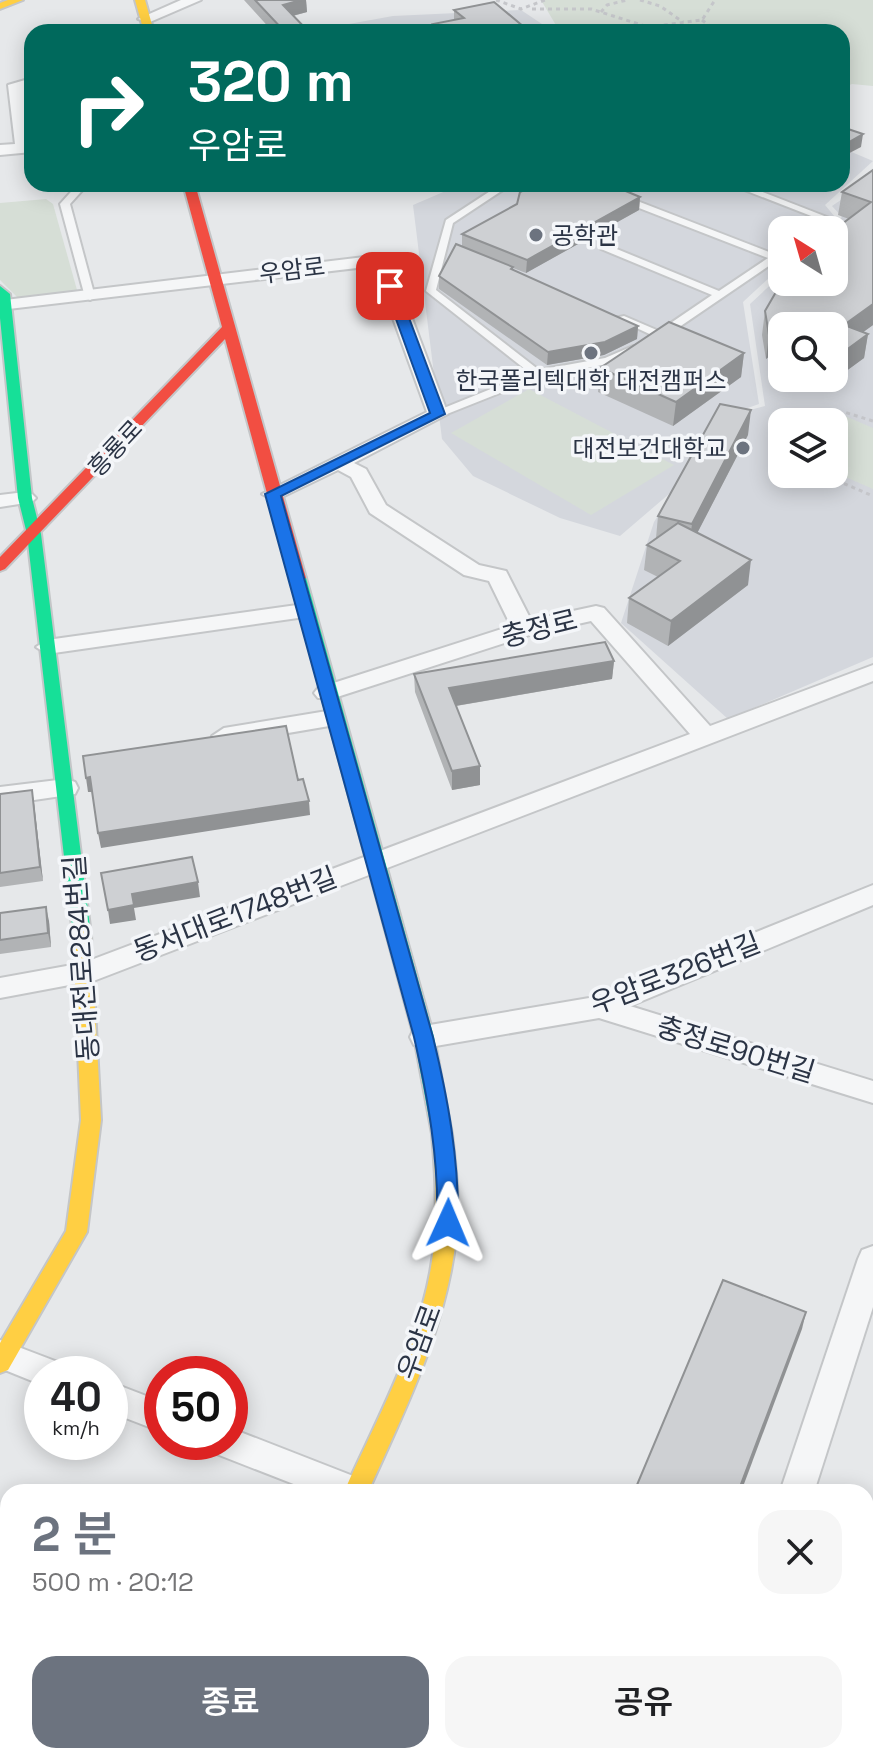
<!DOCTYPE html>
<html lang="ko">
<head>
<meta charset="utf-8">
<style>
  body { margin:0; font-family:"Space Grotesk","Noto Sans KR",sans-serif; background:#f6f6f6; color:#202124; height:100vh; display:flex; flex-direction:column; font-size:30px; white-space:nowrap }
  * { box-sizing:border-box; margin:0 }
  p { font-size:26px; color:#757577 }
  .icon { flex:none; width:44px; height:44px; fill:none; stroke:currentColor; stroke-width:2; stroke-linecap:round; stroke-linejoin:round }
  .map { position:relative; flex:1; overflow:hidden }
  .panel { position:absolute; left:0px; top:1484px; width:874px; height:280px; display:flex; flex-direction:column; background:#fff; border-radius:24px 24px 0 0; box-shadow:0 4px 20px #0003 }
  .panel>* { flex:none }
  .top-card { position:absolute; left:24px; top:24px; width:826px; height:168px; border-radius:24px; box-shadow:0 4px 20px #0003; background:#00695c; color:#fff; overflow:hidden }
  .needle { width:52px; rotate:323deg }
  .tools { position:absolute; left:768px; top:216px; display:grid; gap:16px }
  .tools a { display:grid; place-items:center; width:80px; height:80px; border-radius:16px; background:#fff; box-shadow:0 4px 20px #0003; font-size:40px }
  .speed { position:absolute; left:24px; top:1356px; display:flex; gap:16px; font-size:40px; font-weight:700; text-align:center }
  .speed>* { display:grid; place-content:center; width:104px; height:104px; border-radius:50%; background:#fff; box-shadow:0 4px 20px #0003; line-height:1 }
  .speed small { font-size:20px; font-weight:400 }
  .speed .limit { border:12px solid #d22; background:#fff; color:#111 }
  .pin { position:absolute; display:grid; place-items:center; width:68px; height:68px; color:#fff; margin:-34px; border-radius:16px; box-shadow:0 4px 12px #0006 }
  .me { position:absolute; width:88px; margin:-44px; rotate:1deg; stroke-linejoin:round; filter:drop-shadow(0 0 6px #0008) }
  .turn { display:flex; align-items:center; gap:28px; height:168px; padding:0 32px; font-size:36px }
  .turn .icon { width:104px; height:104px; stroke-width:2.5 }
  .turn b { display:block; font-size:56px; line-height:68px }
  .round { display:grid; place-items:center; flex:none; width:84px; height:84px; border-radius:24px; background:#f6f6f6 }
  .head { display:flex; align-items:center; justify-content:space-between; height:136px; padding:0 32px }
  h1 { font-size:48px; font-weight:600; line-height:60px; color:#6c737f }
  .cta { display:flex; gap:16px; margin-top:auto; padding:16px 32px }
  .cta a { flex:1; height:92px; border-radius:24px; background:#6c737f; color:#fff; font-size:32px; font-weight:600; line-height:92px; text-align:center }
  .cta a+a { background:#f6f6f6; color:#202124 }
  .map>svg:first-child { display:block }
</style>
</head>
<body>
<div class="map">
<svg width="873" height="1764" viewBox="0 0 873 1764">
  <rect width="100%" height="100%" fill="#e6e8ea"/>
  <g fill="#d4d7dd" fill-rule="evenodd">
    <path d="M521,10L554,32H305L393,16Z"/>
    <path d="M842,148L873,161L825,205L835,217L821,230H782V266L743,302L759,404L716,419L765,406L750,304L782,274V282H834V230H828L842,217L832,206L873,178V657L728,719L621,623L654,522L676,488L620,536L560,518L473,476L442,439L413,205L462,184H842ZM782,326H834V378H782ZM782,422H834V474H782Z"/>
  </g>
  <g fill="#d6ded6">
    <path d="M541,0H873V86L852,84L842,88V32H560Z"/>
    <path d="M46,199L53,204L77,290L18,298L0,280V203Z"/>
    <path d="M529,389L674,465L591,515L451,433Z"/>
    <path d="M838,413L873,428V489L834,472V422H826Z"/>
  </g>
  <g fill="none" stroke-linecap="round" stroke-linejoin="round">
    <defs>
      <g id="lane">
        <path d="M78,184H88L70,204L95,297L90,300L85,297L60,204Z"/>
        <path d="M501,184H512L453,223L436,290L539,370L605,358L633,346L638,349L612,363L540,377L442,416H434V412L530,373L426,291L446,220Z"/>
        <path d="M729,184H742L832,219L824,221Z"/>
        <path d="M621,197H627L774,254L782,250V257L666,336L656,337L615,318L624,316L659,331L712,295L601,249V245H607L719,291L768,258L621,201Z"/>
      </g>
      <g id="street">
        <path d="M181,0H201L150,22L138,19Z"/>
        <path d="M32,78V88L24,89L32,152L0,155V145L15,144L8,85Z"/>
        <path d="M381,255L390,260L448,414L354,463L366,469L386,505L479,565L506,571L531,620L596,606L604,608L710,726L873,665V681L96,980L0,998V978L83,963L690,734L591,621L529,635L334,698H318L314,693L318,688L511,626L489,581L464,575L370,513L351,477L338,470L280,498L273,500L262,494L427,412L374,266L0,310V302L5,300Z"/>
        <path d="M25,492L32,494L36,498L32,502L0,507V495Z"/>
        <path d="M304,604L312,606L315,611L312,616L47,654L36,647L47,640Z"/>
        <path d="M333,710L341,712L345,718L341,724L224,744L212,736L224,728Z"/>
        <path d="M66,779L75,782L78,788L75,794L0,805V787Z"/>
        <path d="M873,885V905L630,1006L873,1081V1103L599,1018L424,1048L414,1045L410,1037L414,1029L424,1026L595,997Z"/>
        <path d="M873,1246V1307L814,1492H780L858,1259L862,1250Z"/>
        <path d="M0,1340L63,1364L68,1374H42V1385L0,1368Z"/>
        <path d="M110,1382L162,1402V1432L110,1412Z"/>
        <path d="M230,1428L366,1481L371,1492H314L214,1453L209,1442H230Z"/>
        <path d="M866,1681L873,1684V1720L866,1717Z"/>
        <path d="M695,1756H733L730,1764H692Z"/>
      </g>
      <g id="fast">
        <path d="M0,286L10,294L32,498L41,534L91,935L89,940H75L73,935L27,534L18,498L0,318Z"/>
        <path d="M298,573L306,578L434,1037L452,1134L449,1140L442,1142L435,1140L432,1134L414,1037L290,578Z"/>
      </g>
      <g id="slow">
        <path d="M8,0H23L0,9V3Z"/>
        <path d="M135,0H145L154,32H144Z"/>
        <path d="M82,928L89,930L91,935L101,1120L87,1232L8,1370L0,1373V1343L66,1231L81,1120L73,935L75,930Z"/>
        <path d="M442,1126L449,1128L452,1134C456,1168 460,1203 456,1238C446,1329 405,1410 368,1492H344C381,1409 430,1325 435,1232C437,1199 435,1167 432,1134L435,1128Z"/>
      </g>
      <g id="jam">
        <path d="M183,184H195L306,578L298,583L290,578L225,339L5,569L0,571V557L222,327Z"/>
        <path d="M213,1756H240L237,1764H210Z"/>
      </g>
    </defs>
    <use href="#lane" stroke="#c4c6c8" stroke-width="4"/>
    <use href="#street" stroke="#c4c6c8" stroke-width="4"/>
    <use href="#fast" stroke="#c4c6c8" stroke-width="4"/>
    <use href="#slow" stroke="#c4c6c8" stroke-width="4"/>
    <use href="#jam" stroke="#c4c6c8" stroke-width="4"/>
    <g stroke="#c5c6ca" stroke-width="3" stroke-dasharray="4 4" stroke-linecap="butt">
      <path d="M496,0L521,9L545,0"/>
      <path d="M640,0L660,6L683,22"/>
      <path d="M532,9H591L648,27L639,32"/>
      <path d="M601,12L607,5L627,0"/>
      <path d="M702,20L717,32"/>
      <path d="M648,27L702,20L715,0"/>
      <path d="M816,422L844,412L873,421"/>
      <path d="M782,449V454"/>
      <path d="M822,474L873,496"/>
    </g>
    <use href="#lane" fill="#f5f6f7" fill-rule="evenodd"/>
    <use href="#street" fill="#f5f6f7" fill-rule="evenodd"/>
    <use href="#fast" fill="#16e098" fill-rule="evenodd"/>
    <use href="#slow" fill="#ffcf43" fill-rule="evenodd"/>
    <use href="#jam" fill="#f24e42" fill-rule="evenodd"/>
  </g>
  <g fill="#b1b3b5">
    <path d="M244,0H306L307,12L293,16L309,32H273Z"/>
    <path d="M454,10L530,32H433V24L454,20Z"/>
    <path d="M873,170V325L863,332L868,334L864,358L823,388L797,378H834V326H782L766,359L762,335L765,311L802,282L849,219L838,215L842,192Z"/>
    <path d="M640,197L639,210L526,273L513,268V270L638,326L637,339L604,355L547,365L439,289V276L462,246V234Z"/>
    <path d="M744,353L741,377L673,426L598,392L600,368Z"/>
    <path d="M748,435L697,533L748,585L668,646L627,623L629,598L658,577L644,570L647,545L656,538L658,516Z"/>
    <path d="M614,661L612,679L456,706L480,766V785L452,790L415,692L414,674Z"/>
    <path d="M32,790L34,803L43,881L0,887V794Z"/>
    <path d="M0,913L49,921L51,947L0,954Z"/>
  </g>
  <g fill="#909294">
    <path d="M301,0H306L307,12L284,18L283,5Z"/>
    <path d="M863,134L861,147L842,157V146Z"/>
    <path d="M640,197L639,210L526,273L527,260Z"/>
    <path d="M873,304V325L840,349L844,325Z"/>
    <path d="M638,326L637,339L604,355L547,365L548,352Z"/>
    <path d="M782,326V348L766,359L769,335Z"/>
    <path d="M868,334L864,358L823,388L825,378H834V359Z"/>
    <path d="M744,353L741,377L673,426L676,402Z"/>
    <path d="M751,410L748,435L689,549L692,524Z"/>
    <path d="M751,560L748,585L668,646L671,621Z"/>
    <path d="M614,661L612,679L449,707V688Z"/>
    <path d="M480,766V785L452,790V771Z"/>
    <path d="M90,777L92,792H88L86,778Z"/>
    <path d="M32,790L34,803L43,881L40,867Z"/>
    <path d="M309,801L310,815L101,848L98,833Z"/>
    <path d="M198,882L200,897L134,908L136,920L110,924L108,910L132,894Z"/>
    <path d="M46,907L49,921L51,947L48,933Z"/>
    <path d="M806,1312L802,1329L741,1492H738Z"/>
  </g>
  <g fill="#ced0d3" stroke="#909294" stroke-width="2">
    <path d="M255,0H301L283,5L309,32H285Z"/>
    <path d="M494,2L530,32H442L433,24L464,18L454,10Z"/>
    <path d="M842,127L863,134L842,146Z"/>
    <path d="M873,170V304L844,325L868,334L834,359V326H788V322L769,335L765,311L780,285L785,282H834V230L871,202L842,192Z"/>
    <path d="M537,184H609L640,197L527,260L462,234L517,204L520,192Z"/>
    <path d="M456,244L513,267L511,269L638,326L605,342L548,352L439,276Z"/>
    <path d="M669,322L744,353L676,402L600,368Z"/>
    <path d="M720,404L751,410L692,524L658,516Z"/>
    <path d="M678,523L751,560L671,621L629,598L680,561L647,545Z"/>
    <path d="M605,642L614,661L449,688L480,766L452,771L414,674Z"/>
    <path d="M286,726L298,780L303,779L309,801L98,833L90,777L86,778L83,756Z"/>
    <path d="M32,790L40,867L0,873V794Z"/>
    <path d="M192,857L198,882L132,894L134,905L108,910L101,873Z"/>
    <path d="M46,907L48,933L0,940V913Z"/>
    <path d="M723,1280L806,1312L738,1492H634Z"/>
  </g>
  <path fill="#1a73e8" stroke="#114b97" stroke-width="2" d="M390,282L397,286L445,414L281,496L433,1037C448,1099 459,1159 458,1223L455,1230H440L437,1223C439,1159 428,1099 414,1037L265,494L430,413L384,286Z"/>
  <g fill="#6c737f" stroke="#f4f6f9" stroke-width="3">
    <circle cx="536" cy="235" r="8"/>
    <circle cx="591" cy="353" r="8"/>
    <circle cx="743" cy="448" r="8"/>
  </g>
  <g text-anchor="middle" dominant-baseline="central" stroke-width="7" stroke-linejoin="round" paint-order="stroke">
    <g font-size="24" fill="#2b3445" stroke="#f4f6f9" text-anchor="start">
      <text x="552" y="235">공학관</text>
      <text x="591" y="380" text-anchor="middle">한국폴리텍대학 대전캠퍼스</text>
      <text x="727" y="448" text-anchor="end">대전보건대학교</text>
    </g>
    <g font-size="24" fill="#2b3445" stroke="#f4f6f9">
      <text transform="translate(292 270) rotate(-7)">우암로</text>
      <text transform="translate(115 448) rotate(-47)">흥룡로</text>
    </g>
    <g font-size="28" fill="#2b3445" stroke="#f4f6f9">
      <text transform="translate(539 628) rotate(-14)">충정로</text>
      <text transform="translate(235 914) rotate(-21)">동서대로1748번길</text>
      <text transform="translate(81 958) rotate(-94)">동대전로284번길</text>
      <text transform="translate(675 973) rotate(-21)">우암로326번길</text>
      <text transform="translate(736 1049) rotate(17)">충정로90번길</text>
      <text transform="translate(419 1342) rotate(-70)">우암로</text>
    </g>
  </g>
</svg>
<div class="tools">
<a><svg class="needle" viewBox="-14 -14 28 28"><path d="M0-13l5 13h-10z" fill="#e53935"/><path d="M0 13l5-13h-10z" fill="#757577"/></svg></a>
<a><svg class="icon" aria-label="search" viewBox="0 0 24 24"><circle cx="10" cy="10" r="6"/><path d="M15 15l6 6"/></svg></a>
<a><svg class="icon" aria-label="layers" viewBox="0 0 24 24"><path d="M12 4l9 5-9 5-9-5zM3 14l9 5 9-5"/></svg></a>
</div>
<div class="speed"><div>40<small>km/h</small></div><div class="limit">50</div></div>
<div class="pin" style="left:390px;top:286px;background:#d93025"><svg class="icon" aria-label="arrive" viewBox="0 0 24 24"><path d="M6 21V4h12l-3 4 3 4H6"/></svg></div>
<svg class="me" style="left:448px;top:1223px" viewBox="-20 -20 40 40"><path d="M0-17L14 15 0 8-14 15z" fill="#1a73e8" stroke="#fff" stroke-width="4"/></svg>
<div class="top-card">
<div class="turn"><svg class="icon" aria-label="right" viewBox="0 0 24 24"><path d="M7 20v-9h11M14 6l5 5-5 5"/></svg><div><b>320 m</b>우암로</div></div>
</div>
<section class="panel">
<div class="head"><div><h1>2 분</h1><p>500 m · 20:12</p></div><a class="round"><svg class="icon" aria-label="close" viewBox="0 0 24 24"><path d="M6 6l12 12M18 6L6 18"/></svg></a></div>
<div class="cta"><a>종료</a><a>공유</a></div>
</section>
</div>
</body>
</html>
